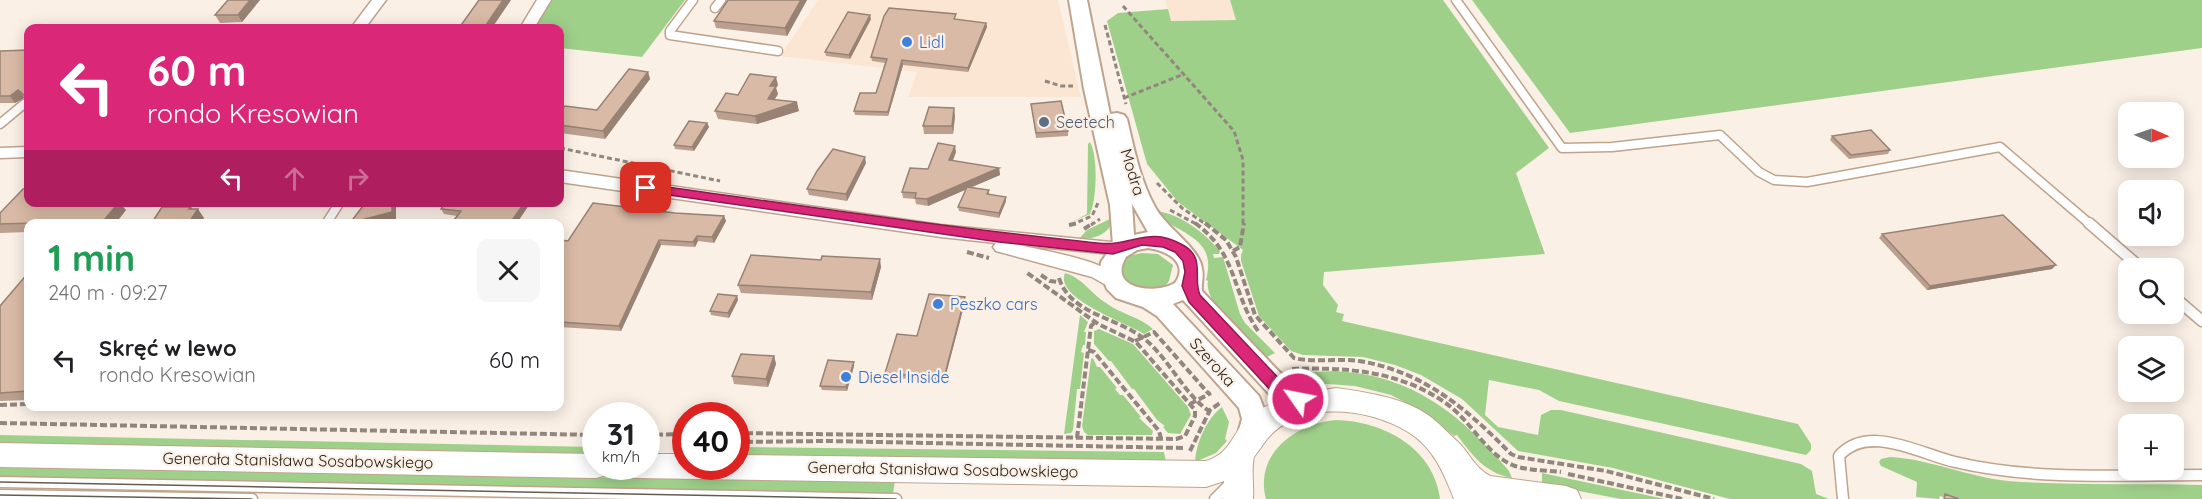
<!DOCTYPE html>
<html lang="pl">
<head>
<meta charset="utf-8">
<style>
  body { margin:0; font-family:Quicksand,sans-serif; background:#f6f6f6; color:#202124; height:100vh; display:flex; flex-direction:column; font-size:22px; white-space:nowrap }
  * { box-sizing:border-box; margin:0 }
  p { font-size:20px; color:#757577 }
  .icon { flex:none; width:33px; height:33px; fill:none; stroke:currentColor; stroke-width:2; stroke-linecap:round; stroke-linejoin:round }
  .map { position:relative; flex:1; overflow:hidden }
  .drawer { position:absolute; left:24px; top:219px; width:540px; height:192px; display:flex; flex-direction:column; background:#fff; border-radius:12px; box-shadow:0 3px 15px #0003 }
  .drawer>* { flex:none }
  .guide { position:absolute; left:24px; top:24px; width:540px; height:183px; border-radius:12px; box-shadow:0 3px 15px #0003; background:#db2777; color:#fff; overflow:hidden }
  .needle { width:39px; rotate:92deg }
  .buttons { position:absolute; left:2118px; top:102px; display:grid; gap:12px }
  .buttons a { display:grid; place-items:center; width:66px; height:66px; border-radius:12px; background:#fff; box-shadow:0 3px 15px #0003; font-size:30px }
  .speed { position:absolute; left:582px; top:402px; display:flex; gap:12px; font-size:30px; font-weight:700; text-align:center }
  .speed>* { display:grid; place-content:center; width:78px; height:78px; border-radius:50%; background:#fff; box-shadow:0 3px 15px #0003; line-height:1 }
  .speed small { font-size:15px; font-weight:400 }
  .speed .limit { border:9px solid #d22; background:#fff; color:#111 }
  .pin { position:absolute; display:grid; place-items:center; width:51px; height:51px; color:#fff; margin:-26px; border-radius:12px; box-shadow:0 3px 9px #0006 }
  .me { position:absolute; width:66px; margin:-33px; rotate:303deg; stroke-linejoin:round; filter:drop-shadow(0 0 4px #0008) }
  .turn { display:flex; align-items:center; gap:21px; height:126px; padding:0 24px; font-size:27px }
  .turn .icon { width:78px; height:78px; stroke-width:2.5 }
  .turn b { display:block; font-size:42px; line-height:51px }
  .lanes { display:flex; align-items:center; height:57px; padding:0 24px; background:#0003; justify-content:center; gap:30px; direction:ltr }
  .lanes .off { opacity:.35 }
  .round { display:grid; place-items:center; flex:none; width:63px; height:63px; border-radius:12px; background:#f6f6f6 }
  .overview { display:flex; align-items:center; justify-content:space-between; height:102px; padding:0 24px }
  h1 { font-size:36px; font-weight:700; line-height:45px; color:#1e9e55 }
  ul { padding:0; list-style:none }
  li { display:flex; align-items:center; gap:18px; height:78px; padding:0 24px }
  li div { flex:1 }
  li b { display:block; font-size:22px }
  li em { font-style:normal }
  .map>svg:first-child { display:block }
</style>
</head>
<body>
<div class="map">
<svg width="2202" height="499" viewBox="0 0 2202 499">
  <rect width="100%" height="100%" fill="#fbf0e6"/>
  <g fill="#fbe6d4">
    <path d="M818,0H1058L1081,97H908L917,72L780,56Z"/>
    <path d="M1165,0H1230L1236,20L1171,21Z"/>
  </g>
  <g fill="#9fd08a">
    <path d="M550,0H685L642,57L560,48V28H533Z"/>
    <path d="M1230,0H1443L1549,148L1516,173L1545,254L1324,272L1323,285L1338,305L1336,312L1344,314L1342,321L1798,424L1811,444V450L1806,455L1559,401L1539,390L1489,380L1485,415L1498,427L1538,435L1541,415L1551,410H1561L1801,464L1812,471L1816,494L1829,499H1730L1613,468L1518,451L1462,399L1421,375L1395,365L1363,357L1303,355L1291,351L1259,316L1241,261V255L1243,250L1178,202L1147,164L1107,21L1118,13L1168,9L1171,21L1236,20Z"/>
    <path d="M1472,0H2202V48L1570,133Z"/>
    <path d="M1090,142C1098,156 1097,199 1090,214L1072,222L1087,214L1088,144Z"/>
    <path d="M1155,211C1179,213 1204,232 1220,251L1219,254H1213L1214,258L1223,257L1240,314L1245,323L1275,353L1265,358C1249,341 1203,303 1208,281L1206,280C1218,235 1177,236 1155,211Z"/>
    <path d="M1114,217C1110,234 1096,239 1079,239L1087,230Z"/>
    <path d="M1142,253L1158,254L1173,265L1169,281L1163,289C1145,289 1106,284 1128,256Z"/>
    <path d="M1065,273C1083,278 1090,293 1106,303C1122,315 1139,316 1153,329L1144,334C1128,323 1054,299 1065,273Z"/>
    <path d="M1080,315L1088,322L1084,332H1086L1085,345H1083L1081,352L1084,353L1080,389H1077L1073,430L1071,433L1064,434Z"/>
    <path d="M1099,329L1133,344L1188,407L1191,415L1180,434L1168,433L1163,427L1165,426L1157,420L1134,389H1132L1111,361H1109L1094,344V331Z"/>
    <path d="M1093,358L1097,367H1100L1117,388L1115,389L1120,395H1123L1141,417L1139,418L1153,431L1152,435H1088L1084,432L1082,426L1091,359Z"/>
    <path d="M1335,371C1413,375 1460,414 1509,471L1512,478C1485,473 1472,455 1457,435L1454,436L1424,412L1391,395L1355,386L1314,383L1285,373Z"/>
    <path d="M1222,407L1229,422L1225,439L1227,441L1216,453L1195,462C1196,443 1207,418 1222,407Z"/>
    <path d="M1335,420C1383,421 1433,447 1440,499H1266C1254,454 1295,424 1335,420Z"/>
    <path d="M0,435L595,447L596,454L0,444Z"/>
    <path d="M737,447L1164,452L1166,462L737,455Z"/>
    <path d="M1890,457C1930,459 1968,477 2008,481C2072,486 2138,483 2202,485V499H1948L1940,496L1939,499L1916,497L1917,482L1881,466L1879,462L1881,459Z"/>
    <path d="M0,465L556,477L895,480L893,495L0,477Z"/>
    <path d="M1542,473L1665,499H1621L1542,484Z"/>
  </g>
  <g fill="none" stroke-linecap="round" stroke-linejoin="round">
    <defs>
      <g id="service-far1">
        <path d="M693,0L670,31V35L778,51"/>
        <path d="M1456,0L1562,148L1612,147L1720,135L1759,172L1774,180L1807,182L2000,147L2091,225"/>
        <path d="M715,8L721,0"/>
        <path d="M0,124L24,104"/>
        <path d="M326,224L340,202"/>
      </g>
      <g id="service">
        <path d="M2089,223L2141,268"/>
        <path d="M2174,297L2202,321"/>
        <path d="M0,482L896,499"/>
        <path d="M0,495L252,499"/>
        <path d="M1215,499L1230,484"/>
        <path d="M1843,499L1839,456C1868,423 1920,454 1955,462C2036,481 2120,475 2202,475"/>
      </g>
      <g id="minor">
        <path d="M372,0H386L365,28H351Z"/>
        <path d="M537,0H551L534,28H520Z"/>
        <path d="M28,147V157L0,158V148Z"/>
        <path d="M560,170L941,225L1111,242L1130,243L1133,247L1130,251L1111,254L1019,245C1044,251 1112,261 1124,283L1122,288L1115,290L1092,277L996,251L993,247L996,243L941,237L560,182Z"/>
      </g>
      <path id="tertiary" d="M1069,0H1087L1110,114L1117,113L1124,115L1127,119C1134,149 1140,180 1155,207C1166,228 1200,248 1202,269C1204,277 1201,283 1202,291L1289,382L1301,388L1330,392L1334,399L1330,406L1321,409L1298,408L1271,396L1183,300L1173,304L1259,396L1268,419L1259,444L1250,448L1241,444L1237,437L1242,419L1239,408L1157,316L1143,307L1116,298L1107,289L1100,272L1101,262L1113,245L1110,205L1084,89ZM1132,204L1148,232L1134,235ZM1148,248C1165,250 1190,262 1175,283C1154,295 1107,289 1126,257L1137,250Z"/>
      <g id="secondary">
        <path d="M1336,388C1365,392 1408,398 1432,418C1441,425 1450,435 1459,443C1470,454 1475,468 1490,476L1566,486L1577,490L1581,499H1454C1444,473 1433,447 1408,432C1366,406 1292,399 1262,446C1260,449 1256,454 1254,457C1251,469 1254,487 1253,499H1223L1224,481L1206,487L636,478L625,475L621,466H646V454H686V466H736V455L1206,461C1233,453 1232,430 1251,416C1276,396 1306,393 1336,388Z"/>
        <path d="M0,443L596,454V466H611L607,475L596,478L0,467Z"/>
      </g>
    </defs>
    <use href="#service-far1" stroke="#bfa48d" stroke-width="11"/>
    <use href="#service" stroke="#bfa48d" stroke-width="13"/>
    <use href="#minor" stroke="#bfa48d" stroke-width="3"/>
    <use href="#tertiary" stroke="#bfa48d" stroke-width="4"/>
    <use href="#secondary" stroke="#bfa48d" stroke-width="2"/>
    <g stroke="#92877e" stroke-width="3" stroke-dasharray="5 3" stroke-linecap="butt">
      <path d="M1123,6L1234,131L1243,160V225"/>
      <path d="M1105,25L1126,104"/>
      <path d="M1045,81L1061,86H1073"/>
      <path d="M1124,98L1184,74"/>
      <path d="M560,148L720,181"/>
      <path d="M1157,183L1182,208L1207,225"/>
      <path d="M1170,210L1198,225"/>
      <path d="M1071,225L1092,216L1098,203"/>
      <path d="M1091,225L1100,219"/>
    </g>
    <g stroke="#92877e" stroke-width="4" stroke-dasharray="7 3" stroke-linecap="butt">
      <path d="M1195,223C1238,254 1231,291 1258,331"/>
      <path d="M1205,223L1226,240L1236,257L1255,315L1294,358C1315,363 1338,358 1359,361C1423,371 1467,409 1511,454L1518,457L1606,471L1714,499"/>
      <path d="M1069,225L1078,223"/>
      <path d="M1084,229L1093,223"/>
      <path d="M1233,251L1240,247L1244,223"/>
      <path d="M967,252L989,258"/>
      <path d="M1041,275L1050,281L1059,282"/>
      <path d="M1059,278C1069,311 1110,317 1136,333C1167,352 1181,392 1209,411"/>
      <path d="M1135,341L1154,332L1209,394"/>
      <path d="M1088,350L1094,352L1159,431L1161,439"/>
      <path d="M1292,369C1347,367 1401,371 1447,404C1471,421 1487,456 1515,466C1530,471 1546,470 1561,472"/>
      <path d="M1190,404L1211,393"/>
      <path d="M0,405L28,404"/>
      <path d="M0,423L596,435"/>
      <path d="M736,433L1176,439L1185,436L1195,416V410L1136,342L1098,324L1026,272"/>
      <path d="M646,435L686,434"/>
      <path d="M1077,438L1091,326L1095,322"/>
      <path d="M736,442L827,441L1183,448"/>
      <path d="M1190,451L1210,410L1220,403"/>
      <path d="M1568,474L1682,499"/>
    </g>
    <use href="#service-far1" stroke="#fff" stroke-width="8"/>
    <use href="#service" stroke="#fff" stroke-width="10"/>
    <use href="#minor" fill="#fff" fill-rule="evenodd"/>
    <use href="#tertiary" fill="#fff" fill-rule="evenodd"/>
    <use href="#secondary" fill="#fff" fill-rule="evenodd"/>
    <g stroke="#665c52" stroke-width="1.5">
      <path d="M0,482L896,499"/>
      <path d="M0,495L252,499"/>
    </g>
  </g>
  <g fill="#bba08f">
    <path d="M260,0L242,22L220,23L215,15Z"/>
    <path d="M807,0L787,36L716,28L714,21Z"/>
    <path d="M871,19L850,59L826,56L825,52Z"/>
    <path d="M956,19L986,23L987,27L968,72L903,65L888,116L855,115L854,111L876,93L885,63L872,61L871,57Z"/>
    <path d="M28,50V102L24,98L15,103H0V51Z"/>
    <path d="M648,72L650,79L605,139L560,133V112L597,110Z"/>
    <path d="M778,85L776,88L778,94L774,100L799,111L757,124L718,119L715,111L738,95Z"/>
    <path d="M1031,104L1068,131V136L1036,138Z"/>
    <path d="M955,116L953,134H924L923,126Z"/>
    <path d="M707,123L709,127L694,151L675,149L674,145Z"/>
    <path d="M1832,136L1890,150L1888,154L1849,159L1830,140Z"/>
    <path d="M956,152L953,161L999,168L1000,175L971,187L989,190V194L1006,201L999,218L959,211L958,207L966,189L928,206L916,204L915,199L903,198L902,192L928,169Z"/>
    <path d="M866,163L847,201L809,195L807,189Z"/>
    <path d="M28,202L126,210L115,224H28V232L0,233V213Z"/>
    <path d="M264,202H332V203H323L321,206L266,205Z"/>
    <path d="M344,202H396V219L363,206L346,205Z"/>
    <path d="M446,202H531L519,220H522L524,224H451L457,216L444,214L441,209Z"/>
    <path d="M675,213L724,216L726,221L714,243L698,241L695,247L661,245L621,331L560,327V243Z"/>
    <path d="M1882,234L2052,269L1927,290L1879,238Z"/>
    <path d="M821,260L881,267L872,300L741,293L738,285Z"/>
    <path d="M28,273V400L0,401V306Z"/>
    <path d="M737,296L738,300L729,318L711,315L710,311Z"/>
    <path d="M965,297V302L944,382L886,377L885,373L917,336Z"/>
    <path d="M774,356L776,364L768,387L734,384L732,376Z"/>
    <path d="M854,362V366L847,391L822,390L820,386Z"/>
    <path d="M135,406H303L302,409L137,408Z"/>
  </g>
  <g fill="#988274">
    <path d="M250,0H260L242,22L238,15Z"/>
    <path d="M503,0H511L492,28H484Z"/>
    <path d="M801,0H807L787,36L785,28Z"/>
    <path d="M870,15L871,19L850,59L849,55Z"/>
    <path d="M986,23L987,27L968,72V68Z"/>
    <path d="M902,60L903,65L888,116V112Z"/>
    <path d="M648,72L650,79L605,139L603,131Z"/>
    <path d="M776,77L778,85L776,88L778,94L770,107L768,99L770,86Z"/>
    <path d="M18,90L24,98L15,103L10,96Z"/>
    <path d="M797,102L799,111L757,124L755,116Z"/>
    <path d="M954,108L955,116L953,134L952,126Z"/>
    <path d="M707,123L709,127L694,151L692,147Z"/>
    <path d="M955,146L956,152L950,167L949,160Z"/>
    <path d="M865,157L866,163L847,201L846,194Z"/>
    <path d="M999,168L1000,175L928,206L927,199Z"/>
    <path d="M1006,197V201L999,218V213Z"/>
    <path d="M119,202L126,210L115,224H101Z"/>
    <path d="M392,202H396V219L379,224H350Z"/>
    <path d="M525,202H531L516,224L513,219Z"/>
    <path d="M191,207L195,213L198,209L204,218L200,224H188L189,209Z"/>
    <path d="M724,216L726,221L714,243L712,237Z"/>
    <path d="M697,236L698,241L695,247L693,242Z"/>
    <path d="M659,240L661,245L621,331L619,326Z"/>
    <path d="M880,259L881,267L872,300L871,292Z"/>
    <path d="M2056,265L2052,269L1927,290L1930,286Z"/>
    <path d="M737,296L738,300L729,318L728,313Z"/>
    <path d="M965,297V302L944,382V378Z"/>
    <path d="M774,356L776,364L768,387L766,379Z"/>
    <path d="M854,362V366L847,391L846,387Z"/>
  </g>
  <g fill="#d9baa6" stroke="#988274" stroke-width="1.5">
    <path d="M228,0H250L238,15H215Z"/>
    <path d="M479,0H503L484,28H459Z"/>
    <path d="M728,0H801L785,28L714,21Z"/>
    <path d="M889,8L956,14L954,19L986,23L968,68L902,60L888,112L854,111L860,93H876L887,59L871,57L884,16Z"/>
    <path d="M848,12L870,15L849,55L825,52Z"/>
    <path d="M28,50V96H25L18,90L10,96H0V51Z"/>
    <path d="M629,69L648,72L603,131L560,125V112L565,106L597,110Z"/>
    <path d="M750,74L776,77L770,86H776L768,99L797,102L755,116L715,111L726,93L738,95Z"/>
    <path d="M1061,101L1068,131L1036,133L1031,104Z"/>
    <path d="M929,107L954,108L952,126H923Z"/>
    <path d="M689,121L707,123L692,147L674,145Z"/>
    <path d="M1871,130L1890,150L1851,155L1832,136Z"/>
    <path d="M938,143L955,146L949,160L999,168L927,199L915,198L916,193L902,192L910,168L928,169Z"/>
    <path d="M833,149L865,157L846,194L807,189L817,171Z"/>
    <path d="M967,187L989,190L987,194L1006,197L999,213L958,207Z"/>
    <path d="M23,189H28V202H119L101,224H71L72,222L0,224V213Z"/>
    <path d="M366,202H392V212L350,223Z"/>
    <path d="M446,202H525L513,219L522,220L520,224H451L461,211L441,209Z"/>
    <path d="M593,203L675,213L724,216L712,237L697,236L693,242L659,240L619,326L560,322V243L561,240L568,241Z"/>
    <path d="M162,207H191L189,209H198L188,224H151Z"/>
    <path d="M2003,215L2056,265L1930,286L1882,234Z"/>
    <path d="M751,255L821,260L822,256L880,259L871,292L738,285Z"/>
    <path d="M28,273V391L0,393V306Z"/>
    <path d="M718,294L737,296L728,313L710,311Z"/>
    <path d="M929,294L965,297L944,378L885,373L897,334L917,336Z"/>
    <path d="M741,354L774,356L766,379L732,376Z"/>
    <path d="M828,360L854,362L846,387L820,386Z"/>
    <path d="M1945,494L1959,499H1944Z"/>
  </g>
  <path fill="#db2777" stroke="#8e194d" stroke-width="1.5" d="M646,184C790,204 934,226 1079,241C1091,242 1104,245 1116,243C1142,239 1155,230 1181,244C1207,257 1192,277 1200,295L1285,385L1303,394L1306,399L1303,403L1298,405L1274,394L1189,302L1182,286L1185,272L1183,261L1175,252L1163,247L1142,245L1113,254L999,242L641,191L639,188L641,185Z"/>
  <g fill="#3f7fe0" stroke="#fbf0e6" stroke-width="2">
    <circle cx="907" cy="42" r="6"/>
    <circle cx="938" cy="304" r="6"/>
    <circle cx="846" cy="377" r="6"/>
  </g>
  <circle fill="#5c6f8a" stroke="#fbf0e6" stroke-width="2" cx="1044" cy="122" r="6"/>
  <g text-anchor="middle" dominant-baseline="central" stroke-width="4.5" stroke-linejoin="round" paint-order="stroke">
    <g font-size="16" fill="#366cbe" stroke="#fbf0e6" text-anchor="start">
      <text x="919" y="42">Lidl</text>
      <text x="950" y="304">Peszko cars</text>
      <text x="858" y="377">Diesel Inside</text>
    </g>
    <g font-size="16" fill="#4e5e75" stroke="#fbf0e6" text-anchor="start">
      <text x="1056" y="122">Seetech</text>
    </g>
    <g font-size="16" fill="#2a2017" stroke="#fbf0e6">
      <text transform="translate(1133 172) rotate(73)">Modra</text>
      <text transform="translate(1213 362) rotate(48)">Szeroka</text>
      <text transform="translate(298 460) rotate(1)">Generała Stanisława Sosabowskiego</text>
      <text transform="translate(943 469) rotate(1)">Generała Stanisława Sosabowskiego</text>
    </g>
  </g>
</svg>
<div class="buttons">
<a><svg class="needle" viewBox="-14 -14 28 28"><path d="M0-13l5 13h-10z" fill="#e53935"/><path d="M0 13l5-13h-10z" fill="#757577"/></svg></a>
<a><svg class="icon" aria-label="sound" viewBox="0 0 24 24"><path d="M4 9h4l5-4v14l-5-4H4zM17 9q2 3 0 6"/></svg></a>
<a><svg class="icon" aria-label="search" viewBox="0 0 24 24"><circle cx="10" cy="10" r="6"/><path d="M15 15l6 6"/></svg></a>
<a><svg class="icon" aria-label="layers" viewBox="0 0 24 24"><path d="M12 4l9 5-9 5-9-5zM3 14l9 5 9-5"/></svg></a>
<a>+</a>
</div>
<div class="speed"><div>31<small>km/h</small></div><div class="limit">40</div></div>
<div class="pin" style="left:646px;top:188px;background:#d93025"><svg class="icon" aria-label="arrive" viewBox="0 0 24 24"><path d="M6 21V4h12l-3 4 3 4H6"/></svg></div>
<svg class="me" style="left:1298px;top:399px" viewBox="-20 -20 40 40"><circle r="17" fill="#db2777" stroke="#fff" stroke-width="3"/><path d="M0-11L8 9 0 5-8 9z" fill="#fff"/></svg>
<div class="guide">
<div class="turn"><svg class="icon" aria-label="left" viewBox="0 0 24 24"><path d="M17 20v-9H6M10 6l-5 5 5 5"/></svg><div><b>60 m</b>rondo Kresowian</div></div>
<div class="lanes"><svg class="icon" aria-label="left" viewBox="0 0 24 24"><path d="M17 20v-9H6M10 6l-5 5 5 5"/></svg><svg class="icon off" aria-label="ahead" viewBox="0 0 24 24"><path d="M12 20V5M6 11l6-6 6 6"/></svg><svg class="icon off" aria-label="right" viewBox="0 0 24 24"><path d="M7 20v-9h11M14 6l5 5-5 5"/></svg></div>
</div>
<section class="drawer">
<div class="overview"><div><h1>1 min</h1><p>240 m · 09:27</p></div><a class="round"><svg class="icon" aria-label="close" viewBox="0 0 24 24"><path d="M6 6l12 12M18 6L6 18"/></svg></a></div>
<ul>
<li><svg class="icon" aria-label="left" viewBox="0 0 24 24"><path d="M17 20v-9H6M10 6l-5 5 5 5"/></svg><div><b>Skręć w lewo</b><p>rondo Kresowian</p></div><em>60 m</em></li>
</ul>
</section>
</div>
</body>
</html>
